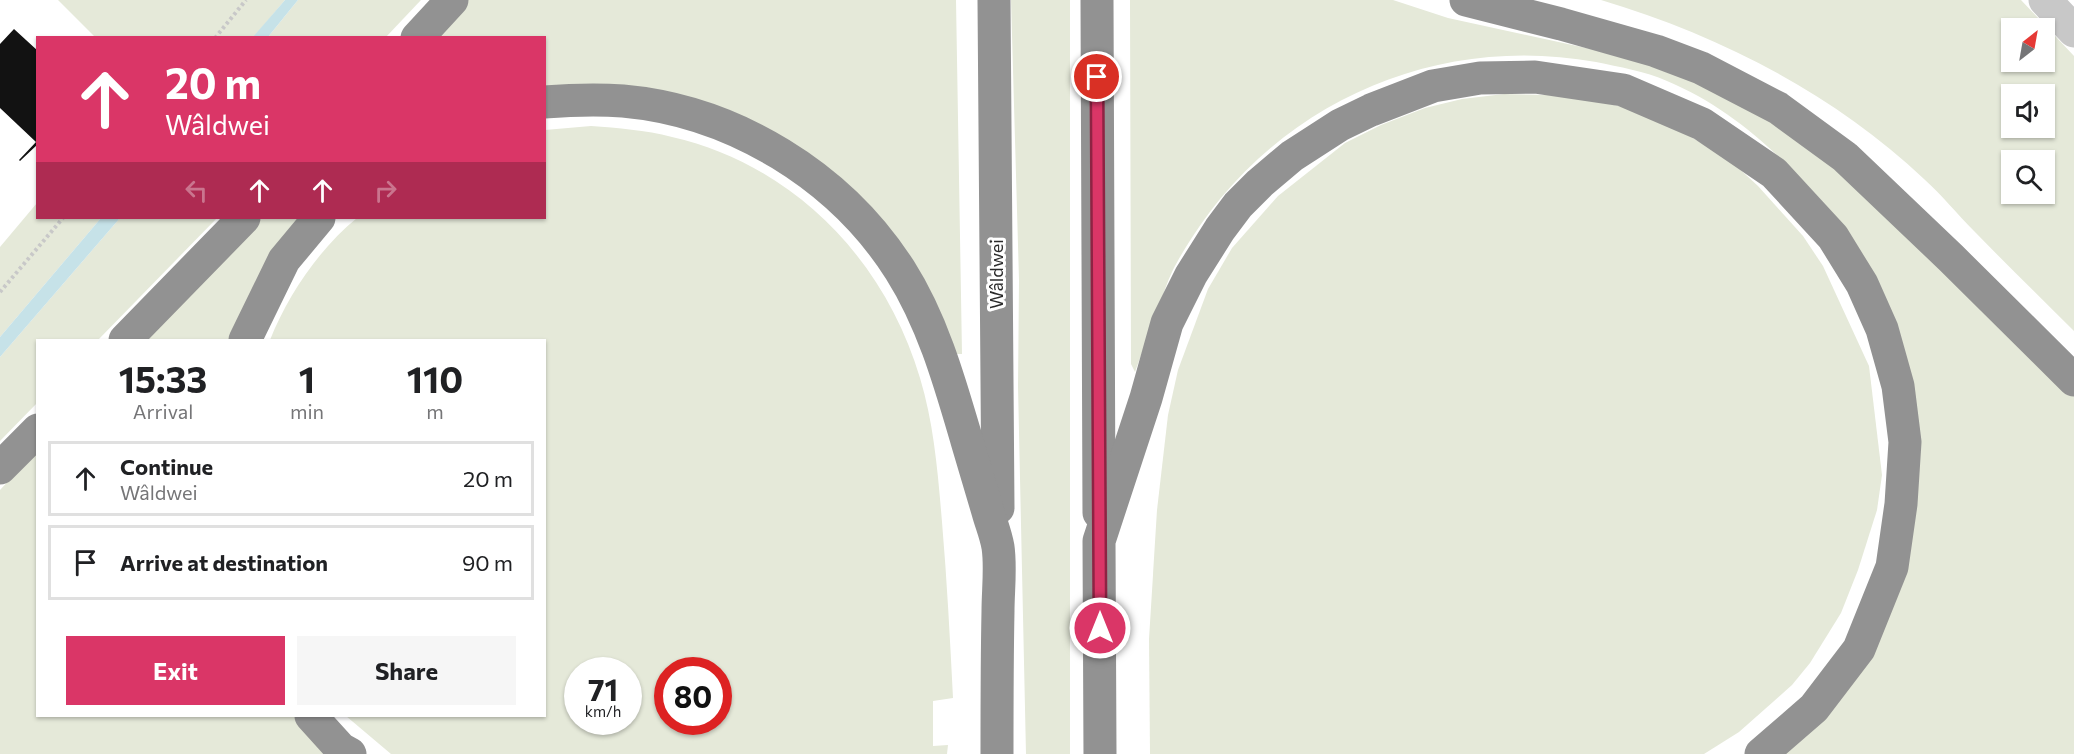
<!DOCTYPE html>
<html lang="en">
<head>
<meta charset="utf-8">
<style>
  body { margin:0; font-family:Commissioner,sans-serif; background:#f6f6f6; color:#202124; height:100vh; display:flex; flex-direction:column; font-size:22px; white-space:nowrap }
  * { box-sizing:border-box; margin:0 }
  p { font-size:20px; color:#757577 }
  .icon { flex:none; width:33px; height:33px; fill:none; stroke:currentColor; stroke-width:2; stroke-linecap:round; stroke-linejoin:round }
  .map { position:relative; flex:1; overflow:hidden }
  .drawer { position:absolute; left:36px; top:339px; width:510px; height:378px; display:flex; flex-direction:column; background:#fff; border-radius:0px; box-shadow:0 2px 4px #0004 }
  .drawer>* { flex:none }
  .hud { position:absolute; left:36px; top:36px; width:510px; height:183px; border-radius:0px; box-shadow:0 2px 4px #0004; background:#da3667; color:#fff; overflow:hidden }
  .needle { width:39px; rotate:31deg }
  .buttons { position:absolute; left:2001px; top:18px; display:grid; gap:12px }
  .buttons a { display:grid; place-items:center; width:54px; height:54px; border-radius:0px; background:#fff; box-shadow:0 2px 4px #0004; font-size:30px }
  .speed { position:absolute; left:564px; top:657px; display:flex; gap:12px; font-size:30px; font-weight:700; text-align:center }
  .speed>* { display:grid; place-content:center; width:78px; height:78px; border-radius:50%; background:#fff; box-shadow:0 2px 4px #0004; line-height:1 }
  .speed small { font-size:15px; font-weight:400 }
  .speed .limit { border:9px solid #d22; background:#fff; color:#111 }
  .pin { position:absolute; display:grid; place-items:center; width:51px; height:51px; color:#fff; margin:-26px; border:3px solid #fff; border-radius:50%; box-shadow:0 2px 6px #0007 }
  .me { position:absolute; width:66px; margin:-33px; rotate:0deg; stroke-linejoin:round; filter:drop-shadow(0 0 4px #0008) }
  .turn { display:flex; align-items:center; gap:21px; height:126px; padding:0 30px; font-size:27px }
  .turn .icon { width:78px; height:78px; stroke-width:2.5 }
  .turn b { display:block; font-size:42px; line-height:51px }
  .lanes { display:flex; align-items:center; height:57px; padding:0 30px; background:#0003; justify-content:center; gap:30px; direction:ltr }
  .lanes .off { opacity:.35 }
  .eta { display:flex; justify-content:space-evenly; align-items:center; height:102px; text-align:center }
  .eta b { font-size:36px; font-weight:700; line-height:42px }
  .action { display:flex; gap:12px; margin-top:auto; padding:12px 30px }
  .action a { flex:1; height:69px; border-radius:0px; background:#da3667; color:#fff; font-size:24px; font-weight:700; line-height:69px; text-align:center }
  .action a+a { background:#f6f6f6; color:#202124 }
  ul { padding:0; list-style:none }
  li { display:flex; align-items:center; gap:18px; height:75px; margin:0 12px 9px; padding:0 18px; border:3px solid #e0e0e0; border-radius:0px }
  li div { flex:1 }
  li b { display:block; font-size:22px }
  li em { font-style:normal }
  .map>svg:first-child { display:block }
</style>
</head>
<body>
<div class="map">
<svg width="2074" height="754" viewBox="0 0 2074 754">
  <rect width="100%" height="100%" fill="#fff"/>
  <g fill="#e5e9d9" fill-rule="evenodd">
    <path d="M58,0H285L253,38L95,37Z"/>
    <path d="M298,0H421L386,37H268Z"/>
    <path d="M468,0H956L962,354H956L813,160L545,91L544,38H433Z"/>
    <path d="M1011,0H1070V754H1026L1018,386L1019,280Z"/>
    <path d="M1130,0H1393L1448,18L1591,49L1680,73L1784,122L2074,389V754H1777L1801,734L1915,495L1844,226C1794,168 1739,111 1667,81C1645,71 1619,67 1596,62C1454,36 1312,88 1220,199C1205,217 1182,251 1172,272C1167,282 1164,293 1160,303C1152,326 1143,349 1135,372L1131,364Z"/>
    <path d="M1601,0H2021L2074,56V331C2041,298 2007,265 1974,231C1957,214 1942,195 1924,179C1834,94 1719,35 1601,0ZM2012,28H2044V62H2012ZM2044,94V128H2012V94ZM2012,160H2044V194H2012Z"/>
    <path d="M1504,94L1548,95L1586,99L1628,108L1667,122L1732,162L1758,186L1803,236L1823,266L1869,366L1882,475L1877,510L1858,570L1841,613L1810,663L1792,685L1739,732L1704,754H1150L1149,639L1157,510L1168,415L1178,370L1208,289L1232,248L1278,196L1345,143L1381,125L1425,108L1462,99Z"/>
    <path d="M591,126C618,128 645,130 672,137C794,165 885,260 920,378C934,424 938,474 942,522C947,581 950,639 953,698L933,701V746L948,745L947,754H391L346,716H544V340H270C288,295 319,249 357,218H544L545,130ZM578,670H628V722H578ZM668,670H718V722H668Z"/>
    <path d="M37,203L38,218H101L0,337V247Z"/>
    <path d="M120,218H217L98,340H38L37,403L0,441V357Z"/>
    <path d="M260,218H300L229,340H143Z"/>
    <path d="M37,450L38,716H295L332,754H0V490Z"/>
  </g>
  <g fill="#c6e2e8">
    <path d="M285,0H298L268,37H253Z"/>
    <path d="M101,218H120L0,357V337Z"/>
  </g>
  <path fill="#121212" d="M14,29L38,51V144L20,161L19,160L36,142L0,108V44Z"/>
  <g fill="none" stroke-linecap="round" stroke-linejoin="round">
    <g stroke="#c8c8c8" stroke-width="4" stroke-dasharray="3 3" stroke-linecap="butt">
      <path d="M215,38L246,0"/>
      <path d="M0,292L63,218"/>
    </g>
    <path stroke="#c8c8c8" stroke-width="33" d="M2045,0L2074,31"/>
    <g stroke="#929292" stroke-width="33">
      <path d="M994,0L998,508"/>
      <path d="M1097,0L1099,513"/>
      <path d="M1466,0L1561,24L1656,51L1701,68L1778,108L1845,157L1951,258L2074,380"/>
      <path d="M417,38L452,0"/>
      <path d="M544,102C570,100 597,99 623,101C734,111 840,176 900,270C933,322 950,383 967,441C974,465 981,488 988,512C991,523 996,535 998,547C1001,567 998,591 998,611C997,659 997,706 997,754"/>
      <path d="M125,340L244,218"/>
      <path d="M245,340L284,260L319,218"/>
      <path d="M0,468L38,430"/>
      <path d="M311,716L341,749L350,754"/>
      <path d="M1100,754L1099,541L1146,398L1167,323L1191,275L1220,229L1238,205L1260,183L1292,156L1340,125L1371,110L1433,86L1480,78L1535,77L1623,90L1702,124L1774,173L1833,237L1862,284L1882,329L1898,386L1905,442L1901,504L1892,567L1859,649L1814,708L1761,754"/>
    </g>
  </g>
  <g fill="none" stroke-linecap="round" stroke-linejoin="round">
    <defs>
      <path id="route" d="M1097,77L1100,628"/>
    </defs>
    <use href="#route" stroke="#8e2343" stroke-width="15"/>
    <use href="#route" stroke="#da3667" stroke-width="10"/>
  </g>
  <g text-anchor="middle" dominant-baseline="central" stroke-width="6" stroke-linejoin="round" paint-order="stroke">
    <g font-size="18" fill="#2b2b2b" stroke="#fff">
      <text transform="translate(996 274) rotate(-90)">Wâldwei</text>
    </g>
  </g>
</svg>
<div class="buttons">
<a><svg class="needle" viewBox="-14 -14 28 28"><path d="M0-13l5 13h-10z" fill="#e53935"/><path d="M0 13l5-13h-10z" fill="#757577"/></svg></a>
<a><svg class="icon" aria-label="sound" viewBox="0 0 24 24"><path d="M4 9h4l5-4v14l-5-4H4zM17 9q2 3 0 6"/></svg></a>
<a><svg class="icon" aria-label="search" viewBox="0 0 24 24"><circle cx="10" cy="10" r="6"/><path d="M15 15l6 6"/></svg></a>
</div>
<div class="speed"><div>71<small>km/h</small></div><div class="limit">80</div></div>
<div class="pin" style="left:1097px;top:77px;background:#d93025"><svg class="icon" aria-label="arrive" viewBox="0 0 24 24"><path d="M6 21V4h12l-3 4 3 4H6"/></svg></div>
<svg class="me" style="left:1100px;top:628px" viewBox="-20 -20 40 40"><circle r="17" fill="#da3667" stroke="#fff" stroke-width="3"/><path d="M0-11L8 9 0 5-8 9z" fill="#fff"/></svg>
<div class="hud">
<div class="turn"><svg class="icon" aria-label="ahead" viewBox="0 0 24 24"><path d="M12 20V5M6 11l6-6 6 6"/></svg><div><b>20 m</b>Wâldwei</div></div>
<div class="lanes"><svg class="icon off" aria-label="left" viewBox="0 0 24 24"><path d="M17 20v-9H6M10 6l-5 5 5 5"/></svg><svg class="icon" aria-label="ahead" viewBox="0 0 24 24"><path d="M12 20V5M6 11l6-6 6 6"/></svg><svg class="icon" aria-label="ahead" viewBox="0 0 24 24"><path d="M12 20V5M6 11l6-6 6 6"/></svg><svg class="icon off" aria-label="right" viewBox="0 0 24 24"><path d="M7 20v-9h11M14 6l5 5-5 5"/></svg></div>
</div>
<section class="drawer">
<div class="eta">
<div><b>15:33</b><p>Arrival</p></div>
<div><b>1</b><p>min</p></div>
<div><b>110</b><p>m</p></div>
</div>
<ul>
<li><svg class="icon" aria-label="ahead" viewBox="0 0 24 24"><path d="M12 20V5M6 11l6-6 6 6"/></svg><div><b>Continue</b><p>Wâldwei</p></div><em>20 m</em></li>
<li><svg class="icon" aria-label="arrive" viewBox="0 0 24 24"><path d="M6 21V4h12l-3 4 3 4H6"/></svg><div><b>Arrive at destination</b></div><em>90 m</em></li>
</ul>
<div class="action"><a>Exit</a><a>Share</a></div>
</section>
</div>
</body>
</html>
